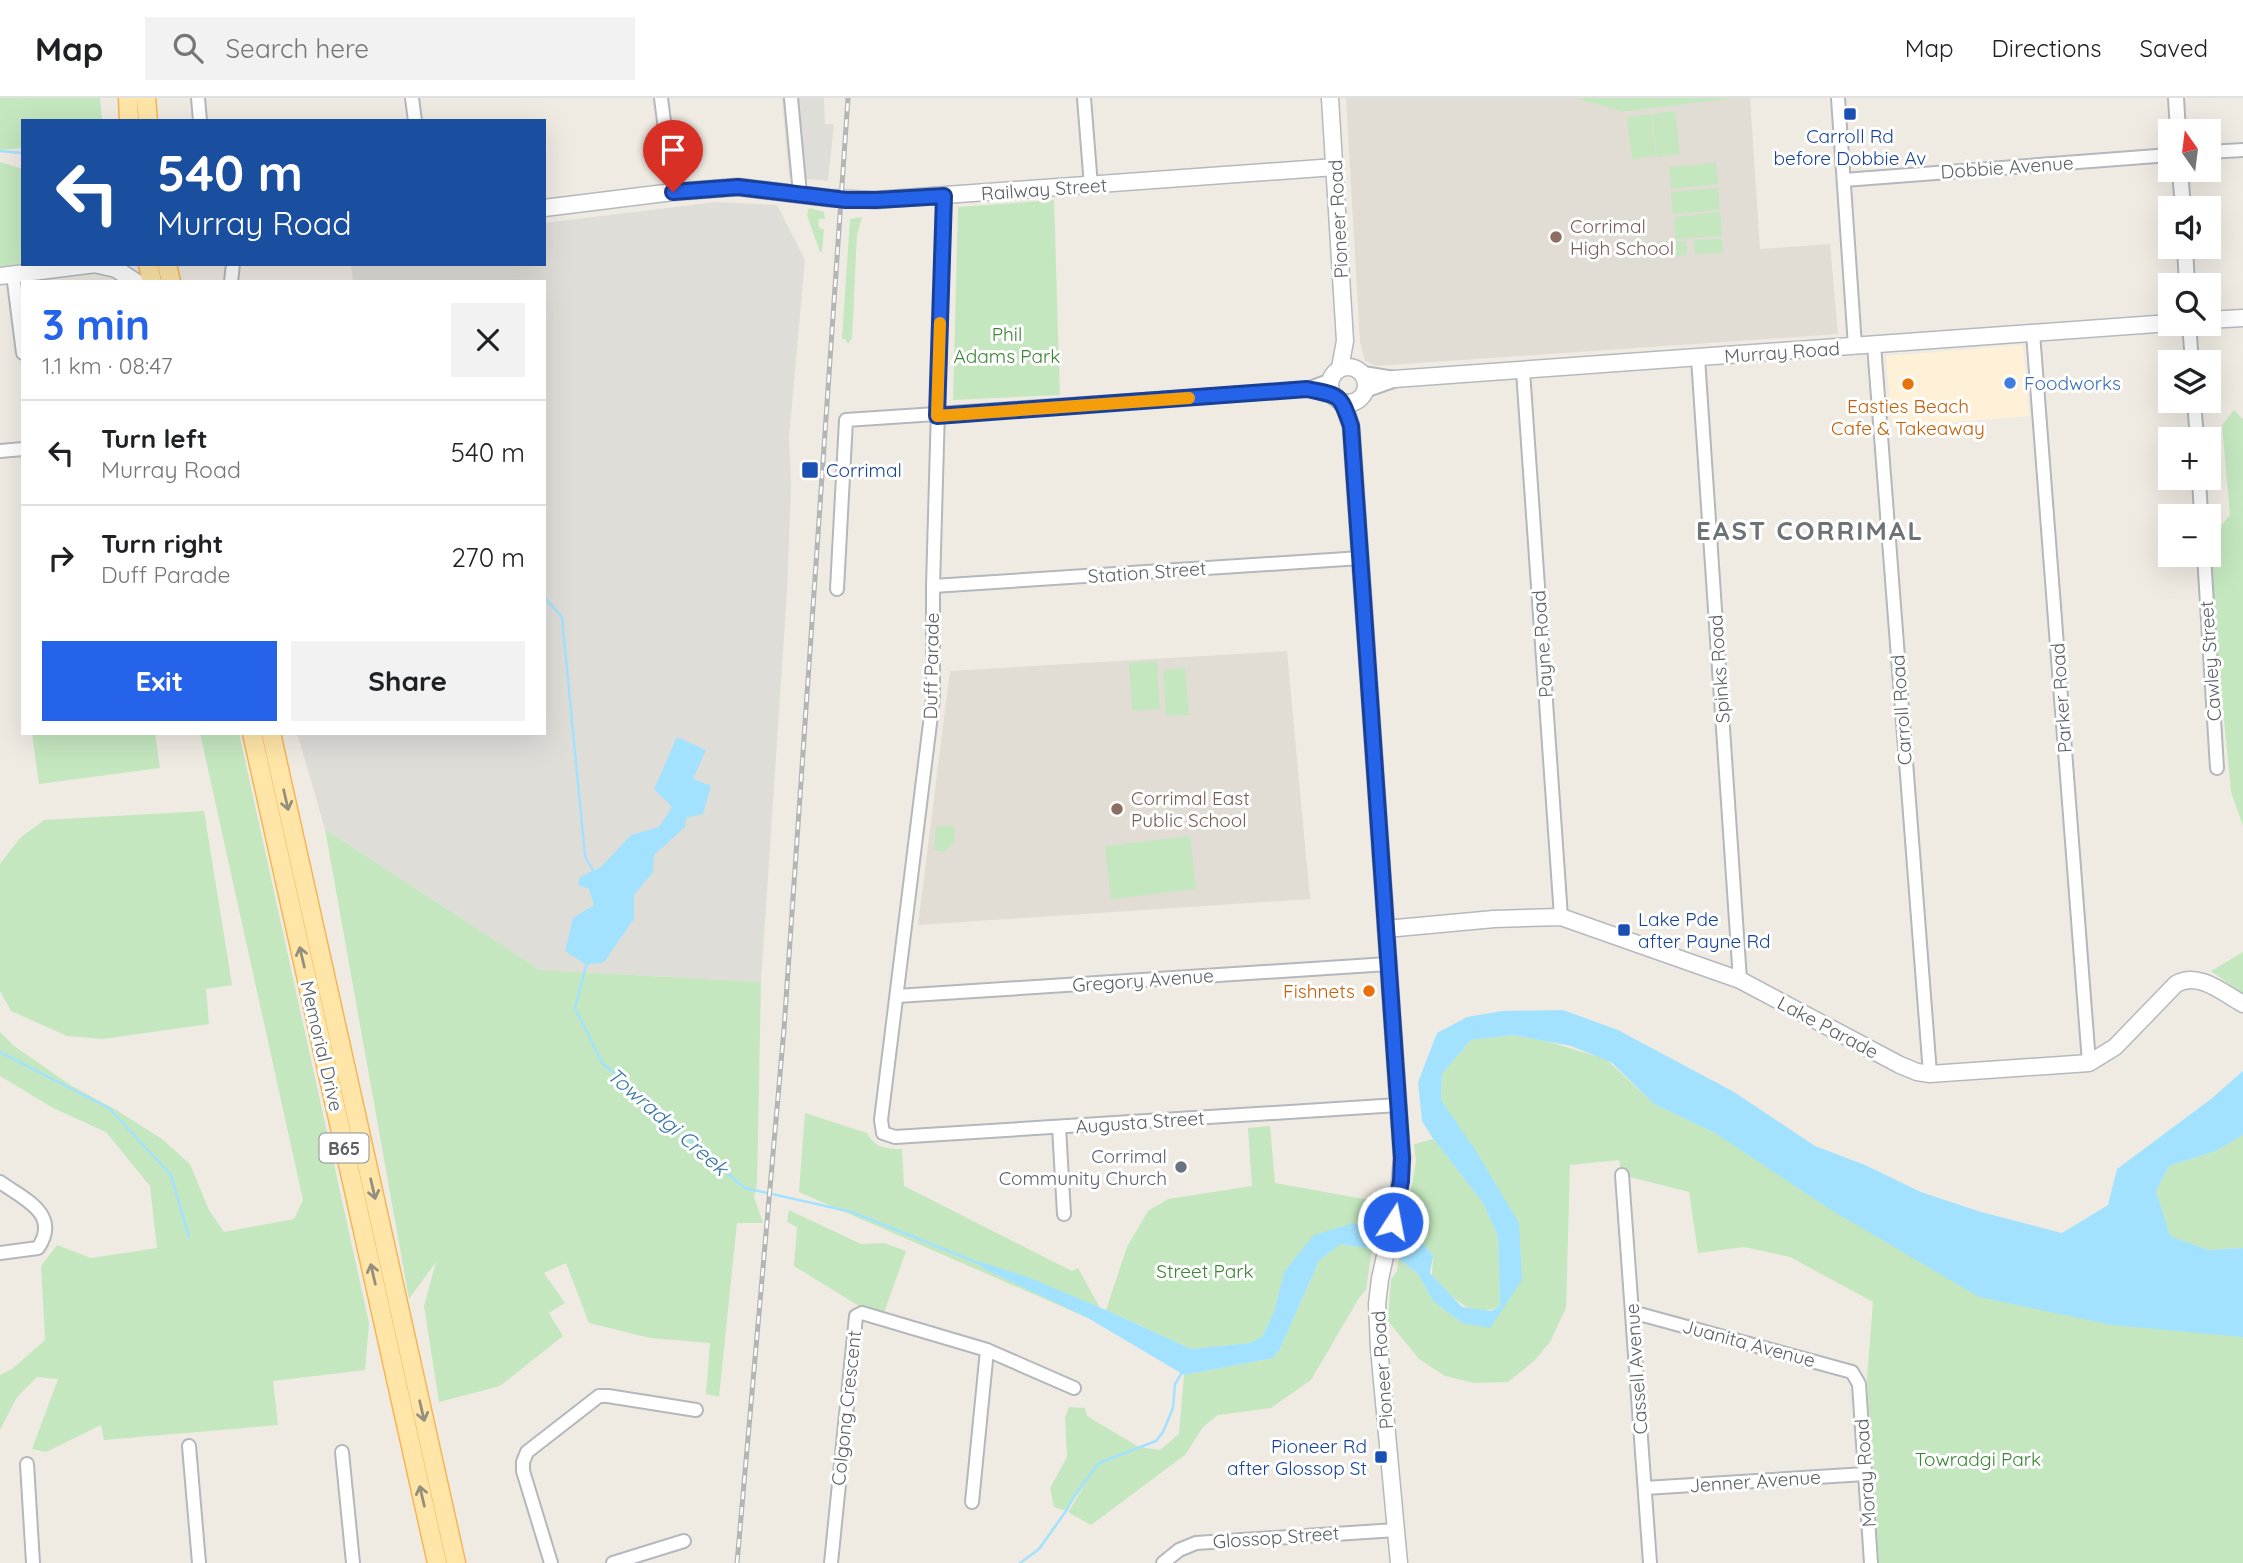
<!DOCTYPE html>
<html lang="en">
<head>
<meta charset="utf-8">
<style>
  body { margin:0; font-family:Quicksand,sans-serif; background:#f2f2f2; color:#202124; height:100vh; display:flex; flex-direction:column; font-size:26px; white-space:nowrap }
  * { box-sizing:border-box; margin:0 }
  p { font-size:23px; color:#757577 }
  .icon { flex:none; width:38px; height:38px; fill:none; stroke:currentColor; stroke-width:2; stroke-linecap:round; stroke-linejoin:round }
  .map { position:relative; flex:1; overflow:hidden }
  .side { position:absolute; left:21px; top:182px; width:525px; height:455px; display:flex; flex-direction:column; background:#fff; border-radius:0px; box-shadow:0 7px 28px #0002 }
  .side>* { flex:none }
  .hud { position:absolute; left:21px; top:21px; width:525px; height:147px; border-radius:0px; box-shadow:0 7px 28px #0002; background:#1a4fa0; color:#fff; overflow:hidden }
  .needle { width:46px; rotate:346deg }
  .buttons { position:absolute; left:2158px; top:21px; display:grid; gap:14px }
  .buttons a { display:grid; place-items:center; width:63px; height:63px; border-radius:0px; background:#fff; box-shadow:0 7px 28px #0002; font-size:35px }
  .pin { position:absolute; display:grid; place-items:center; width:60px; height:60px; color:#fff; margin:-72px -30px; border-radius:50% 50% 50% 0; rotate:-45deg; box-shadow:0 0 7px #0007 }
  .pin .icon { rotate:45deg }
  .me { position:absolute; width:77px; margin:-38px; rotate:11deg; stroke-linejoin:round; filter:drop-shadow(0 0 5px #0008) }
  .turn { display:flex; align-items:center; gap:24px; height:147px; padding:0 21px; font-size:32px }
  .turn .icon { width:91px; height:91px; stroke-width:2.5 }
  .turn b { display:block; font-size:49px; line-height:60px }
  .round { display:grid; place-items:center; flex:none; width:74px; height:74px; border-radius:0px; background:#f2f2f2 }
  .head { display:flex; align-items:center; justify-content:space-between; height:119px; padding:0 21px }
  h1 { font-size:42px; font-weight:700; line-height:52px; color:#2563eb }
  .primary-button { display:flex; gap:14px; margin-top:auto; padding:14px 21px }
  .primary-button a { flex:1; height:80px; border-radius:0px; background:#2563eb; color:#fff; font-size:28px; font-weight:700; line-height:80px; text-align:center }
  .primary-button a+a { background:#f2f2f2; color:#202124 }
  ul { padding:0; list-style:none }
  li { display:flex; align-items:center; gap:21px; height:105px; padding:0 21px; border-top:2px solid #e0e0e0 }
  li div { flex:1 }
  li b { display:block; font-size:26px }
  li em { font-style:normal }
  header { display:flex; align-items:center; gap:42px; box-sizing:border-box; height:98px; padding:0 35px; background:#fff; border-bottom:2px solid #e0e0e0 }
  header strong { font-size:33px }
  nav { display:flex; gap:38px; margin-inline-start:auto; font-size:24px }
  .search { width:490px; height:63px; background:#f2f2f2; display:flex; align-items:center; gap:18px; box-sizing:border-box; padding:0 24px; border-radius:0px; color:#757577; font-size:26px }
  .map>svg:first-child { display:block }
</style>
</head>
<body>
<header>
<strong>Map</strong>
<div class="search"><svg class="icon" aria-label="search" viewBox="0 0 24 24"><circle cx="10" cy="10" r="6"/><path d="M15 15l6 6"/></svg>Search here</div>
<nav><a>Map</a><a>Directions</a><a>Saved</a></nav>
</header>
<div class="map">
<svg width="2243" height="1465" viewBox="0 0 2243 1465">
  <rect width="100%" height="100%" fill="#efebe3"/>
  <path fill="#fff1d8" d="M2023,247L2029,318L1892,329L1886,258Z"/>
  <g fill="#dfddd8">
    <path d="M782,0H824L825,26H834L828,83L789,79Z"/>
    <path d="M716,104L777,107L805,162L789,340L791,386L787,494L761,884L540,872L325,731L297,635H544V184H353L351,166H544V125Z"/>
  </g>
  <g fill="#e1dcd4">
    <path d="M1346,0H1575L1622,14L1735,0H1750L1760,151L1830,146L1838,236L1376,268L1365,263L1360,244Z"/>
    <path d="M1287,553L1310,801L918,827L950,573Z"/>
  </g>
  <g fill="#c4e7bf">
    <path d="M0,0H100L102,23H23V50L0,52Z"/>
    <path d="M1575,0H1735L1622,14Z"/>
    <path d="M1675,13L1680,56L1657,59L1652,16Z"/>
    <path d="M1651,16L1656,58L1632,61L1627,19Z"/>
    <path d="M0,64L23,71V166L0,169Z"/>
    <path d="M1716,65L1718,86L1671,91L1669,69Z"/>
    <path d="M1718,90L1720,112L1673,116L1671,94Z"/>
    <path d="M1054,102L1060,297L953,302L958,109Z"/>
    <path d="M809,110L824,114L825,121H819L818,127L821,131H824L822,154H820L807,117Z"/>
    <path d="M1720,114L1722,138L1676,141L1674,119Z"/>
    <path d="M862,119L857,137L852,240L848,246L845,241H842L850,121Z"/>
    <path d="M1722,141L1723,155L1695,156L1694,142Z"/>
    <path d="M1686,143L1687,157L1659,159L1658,144Z"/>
    <path d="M2234,312L2243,321V728L2231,694L2208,457L2209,442L2230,417L2222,327Z"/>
    <path d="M1157,563L1160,611L1132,613L1129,565Z"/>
    <path d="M1185,570L1189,617L1166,618L1163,572Z"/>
    <path d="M32,635H155L160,670L39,686Z"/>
    <path d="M200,635H239L369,1225L365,1272L273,1283L278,1327L104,1342L101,1327L46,1354L32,1351L58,1281L37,1279L17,1299L0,1332V1277L12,1271L45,1242L41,1168L57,1147L91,1160L157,1150L150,1088L106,1034L53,1010L0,978V934L14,948L72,988L118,1013L162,1041L190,1066L209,1112L224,1134L294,1121L303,1102Z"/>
    <path d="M204,713L232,887L206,891L209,926L103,941L67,938L11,913L0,893V766L20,740L44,722Z"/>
    <path d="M936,728H955L954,744L944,754L934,752Z"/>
    <path d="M325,731L540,872L761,884L757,1085L754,1099L763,1125H737L719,1299L706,1296L710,1245L650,1240L589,1225L566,1165L544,1175L565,1205L549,1215L563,1238L500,1288L439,1304L424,1208L436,1164L409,1201Z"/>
    <path d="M1190,738L1196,791L1111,801L1105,748Z"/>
    <path d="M2243,854V896L2211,873Z"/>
    <path d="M1513,937L1546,943L1606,961L1654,1006L1715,1035L2243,1237V1465H1879L1867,1280L1873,1204L1790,1159L1744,1149L1698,1155L1689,1094L1622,1077L1619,1062L1570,1067L1566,1210L1550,1244L1534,1263L1508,1284L1474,1285L1445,1278L1419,1261L1388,1223L1391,1181L1397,1173L1399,1161L1418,1176L1433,1203L1462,1225L1503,1208L1497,1088L1441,1002L1442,976L1471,942Z"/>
    <path d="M805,1015L867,1035C875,1050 886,1051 902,1051L904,1088L1072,1173L1078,1170L1099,1208L1088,1220L799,1094Z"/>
    <path d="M1270,1028L1275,1085L1386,1105L1379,1130L1354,1125L1284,1174L1274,1215L1262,1239L1250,1245L1191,1251L1106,1212L1127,1149L1148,1113L1168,1101L1252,1088L1248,1030Z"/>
    <path d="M2243,1037V1150L2208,1152L2169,1138L2156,1093L2169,1068L2216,1053Z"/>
    <path d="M1434,1041L1483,1105L1498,1138L1500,1208C1469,1223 1451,1197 1432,1177L1433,1158L1423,1144L1403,1140L1416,1063L1414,1046Z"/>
    <path d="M789,1112L861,1146L884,1145L906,1153L885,1212L881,1216L859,1208L794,1168L797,1129L787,1124Z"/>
    <path d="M1340,1146L1372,1151L1366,1192L1359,1200L1311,1282L1271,1310L1218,1317L1203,1329L1185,1357L1091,1427L1068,1414L1085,1387L1066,1413L1054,1409L1050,1390L1067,1359L1065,1319L1069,1309L1085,1310L1087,1318L1139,1349L1160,1352L1179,1336L1184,1277L1273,1260L1280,1251L1319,1163Z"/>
  </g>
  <g fill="#a3e2ff">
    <path d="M677,639L706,652L693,681L711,688L703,716L686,720L685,729L654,757L653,774L634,797V821L604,864L587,867L565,853L573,820L594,807L589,791L578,787L580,779L601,769L631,737L659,729L672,709L654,691Z"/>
    <path d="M1563,912L1618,932L1734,994L1815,1048L1865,1067L1921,1094L1981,1114L2062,1135L2108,1107L2117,1071L2211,1001L2243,973V1037L2216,1053L2169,1068L2156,1093L2170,1138L2208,1152L2243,1150V1239L2112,1227L1979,1199L1828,1110L1715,1035L1654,1006L1611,964L1571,948L1513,937L1471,942L1442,976L1441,1002L1476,1053L1519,1125L1522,1182L1490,1230L1462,1225L1433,1203L1418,1176L1399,1161L1403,1140L1422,1143L1433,1158L1430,1175L1462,1209L1491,1213L1500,1208L1498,1138L1483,1105L1432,1039L1422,1023L1418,984L1437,935L1467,919L1502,913Z"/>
    <path d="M1354,1125L1379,1130L1372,1151L1340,1146L1319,1163L1280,1251L1273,1260L1184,1277L1088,1220L982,1170L981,1164L1030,1180L1106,1212L1191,1251L1250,1245L1262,1239L1274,1214L1284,1174L1314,1137Z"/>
  </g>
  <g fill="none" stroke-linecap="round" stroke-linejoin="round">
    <g stroke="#a3e2ff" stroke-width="2.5">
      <path d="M0,53L23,55"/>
      <path d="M544,499L562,519L585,758L595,776"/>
      <path d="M587,864L575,910L603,966L652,1005L707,1059L745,1090L852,1114L983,1167"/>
      <path d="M0,954L109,1010L171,1077L189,1139"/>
      <path d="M1020,1465L1039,1451L1066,1413L1074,1398L1099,1365L1156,1343L1163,1334L1173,1310L1175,1286L1183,1273"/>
    </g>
    <defs>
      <g id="minor">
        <path d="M198,0L200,23"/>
        <path d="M412,0L415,23"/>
        <path d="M661,0L673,94"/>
        <path d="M791,0L800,96"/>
        <path d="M1084,0L1091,88"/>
        <path d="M1838,0L1855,248"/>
        <path d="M2208,54L2243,52"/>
        <path d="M1844,82L2170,57"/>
        <path d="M944,98L933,488V601L881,1022L883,1035L895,1039L1398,1007"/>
        <path d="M13,176L23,255"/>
        <path d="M231,184L233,166"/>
        <path d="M2189,226L2192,264"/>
        <path d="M2033,235L2089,965"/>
        <path d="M1874,247L1930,976"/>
        <path d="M1698,260L1740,882"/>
        <path d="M1523,273L1561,819"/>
        <path d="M1307,291L1331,282"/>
        <path d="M2194,303L2197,341"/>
        <path d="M0,353L23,351"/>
        <path d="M2199,380L2201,418"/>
        <path d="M2204,457L2217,670"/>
        <path d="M933,488L1361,460"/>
        <path d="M837,491L846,322L1307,291L1333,297"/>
        <path d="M897,898L1388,866"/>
        <path d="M1059,1029L1064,1116"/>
        <path d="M1622,1077L1650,1465"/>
        <path d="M0,1084C24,1101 61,1116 38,1150L0,1155"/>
        <path d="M1632,1214L1852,1274L1859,1286L1871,1465"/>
        <path d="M189,1348L199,1465"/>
        <path d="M342,1354L353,1465"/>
        <path d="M27,1366L33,1465"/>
        <path d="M1645,1390L1865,1376"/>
        <path d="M972,1404L987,1252"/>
        <path d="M551,1465L523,1373V1364L527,1354L599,1298H608L696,1312"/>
        <path d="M613,1465L684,1443"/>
        <path d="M831,1465L856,1218L862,1215L987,1252L1074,1290"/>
        <path d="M1163,1465L1179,1452L1196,1445L1396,1432"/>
      </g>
      <g id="tertiary">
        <path d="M2176,0L2178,33"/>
        <path d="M2180,72L2183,110"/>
        <path d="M2185,149L2187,187"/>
        <path d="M1363,276L1394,281"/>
        <path d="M1365,292L1393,282"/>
      </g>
      <g id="secondary">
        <path d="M1330,0L1345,243L1340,270"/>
        <path d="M544,110L673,94L738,89L829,100L876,102L1335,69"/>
        <path d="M94,166L116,171L136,184"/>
        <path d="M0,178L96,166"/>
        <path d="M2208,222L2243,220"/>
        <circle cx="1348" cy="287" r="18"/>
        <path d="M1394,281L2170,225"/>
        <path d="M1343,304L1351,328L1402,1060L1399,1094L1380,1181L1377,1206L1379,1250L1399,1465"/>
        <path d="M1386,831L1494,821L1561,819L1740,882L1900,967L1917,974L1930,976L2089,965L2115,949L2176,886C2199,873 2223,895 2243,906"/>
      </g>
      <g id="primary">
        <path d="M128,0L129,23"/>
        <path d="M146,0L148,23"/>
        <path d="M148,166L152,184"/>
        <path d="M167,166L171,184"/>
        <path d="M252,635L437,1465"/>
        <path d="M271,635L456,1465"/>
      </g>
    </defs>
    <use href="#minor" stroke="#b4b7bb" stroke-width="16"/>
    <use href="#tertiary" stroke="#b4b7bb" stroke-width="18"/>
    <use href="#secondary" stroke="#b5b9be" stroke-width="19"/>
    <use href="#primary" stroke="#f6b555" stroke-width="21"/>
    <use href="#minor" stroke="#fff" stroke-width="12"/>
    <use href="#tertiary" stroke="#fff" stroke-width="14"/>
    <use href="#secondary" stroke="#fff" stroke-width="16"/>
    <use href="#primary" stroke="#ffe6a8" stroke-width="18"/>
    <defs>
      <path id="rail" d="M737,1465L784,931L848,0"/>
    </defs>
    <use href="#rail" stroke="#b4b5b5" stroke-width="5"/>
    <use href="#rail" stroke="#fff" stroke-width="2.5" stroke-dasharray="8" stroke-linecap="butt"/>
  </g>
  <defs><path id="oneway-shaft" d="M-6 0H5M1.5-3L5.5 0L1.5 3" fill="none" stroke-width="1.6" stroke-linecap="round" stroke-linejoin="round" transform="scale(1.75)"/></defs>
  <g stroke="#948f7c">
    <use href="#oneway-shaft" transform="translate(286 702) rotate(77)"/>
    <use href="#oneway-shaft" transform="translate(302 859) rotate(-103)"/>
    <use href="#oneway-shaft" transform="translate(373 1091) rotate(77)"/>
    <use href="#oneway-shaft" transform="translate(373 1176) rotate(-103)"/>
    <use href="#oneway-shaft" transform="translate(422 1313) rotate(77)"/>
    <use href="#oneway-shaft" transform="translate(422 1398) rotate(-103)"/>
  </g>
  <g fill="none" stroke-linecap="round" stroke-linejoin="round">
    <defs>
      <path id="route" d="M673,94L738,89L846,102H876L944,98L937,318L1307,291C1340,298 1340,295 1351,328L1402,1060L1401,1083L1393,1124"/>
    </defs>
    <use href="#route" stroke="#184099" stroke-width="18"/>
    <use href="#route" stroke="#2563eb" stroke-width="12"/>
    <path stroke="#f59e0b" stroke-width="12" d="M940,225L937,318L1189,300"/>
  </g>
  <g fill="#1a4fb4" stroke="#fff" stroke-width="2.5">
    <rect x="1843" y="9" width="14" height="14" rx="3.5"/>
    <rect x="801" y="363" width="18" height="18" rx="3.5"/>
    <rect x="1617" y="825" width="14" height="14" rx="3.5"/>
    <rect x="1374" y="1352" width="14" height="14" rx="3.5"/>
  </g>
  <g fill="#8d6e63" stroke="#fff" stroke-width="2.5">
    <circle cx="1556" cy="139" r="7"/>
    <circle cx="1117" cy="711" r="7"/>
  </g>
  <circle fill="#3f7fe0" stroke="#fff" stroke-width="2.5" cx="2010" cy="285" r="7"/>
  <g fill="#e8710a" stroke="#fff" stroke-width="2.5">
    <circle cx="1908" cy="286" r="7"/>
    <circle cx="1369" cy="893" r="7"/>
  </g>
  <circle fill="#6b7280" stroke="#fff" stroke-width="2.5" cx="1181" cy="1069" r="7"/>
  <g text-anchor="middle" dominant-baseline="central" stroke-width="6" stroke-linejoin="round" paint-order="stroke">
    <rect fill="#fff" stroke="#8c9092" stroke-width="2" x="319.5" y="1035.5" width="49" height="29" rx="5"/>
    <g font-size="18" font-weight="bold" fill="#5b6064">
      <text x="344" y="1050">B65</text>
    </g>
    <g font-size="19" fill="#164399" stroke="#fff" text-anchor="start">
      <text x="1850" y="38" text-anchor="middle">Carroll Rd<tspan x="1850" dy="22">before Dobbie Av</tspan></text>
      <text x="826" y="372">Corrimal</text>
      <text x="1638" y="821">Lake Pde<tspan x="1638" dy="22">after Payne Rd</tspan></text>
      <text x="1367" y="1348" text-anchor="end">Pioneer Rd<tspan x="1367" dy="22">after Glossop St</tspan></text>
    </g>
    <g font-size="19" fill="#5b6064" stroke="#fff">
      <text transform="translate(2007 69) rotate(-4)">Dobbie Avenue</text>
      <text transform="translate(1044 91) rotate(-4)">Railway Street</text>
      <text transform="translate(1338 121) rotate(-93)">Pioneer Road</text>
      <text transform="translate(1782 254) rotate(-4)">Murray Road</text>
      <text transform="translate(1147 474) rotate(-4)">Station Street</text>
      <text transform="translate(1542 546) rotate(-94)">Payne Road</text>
      <text transform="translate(2210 563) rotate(-94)">Cawley Street</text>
      <text transform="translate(931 568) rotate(-89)">Duff Parade</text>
      <text transform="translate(1719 571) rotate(-94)">Spinks Road</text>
      <text transform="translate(2061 600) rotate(-94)">Parker Road</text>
      <text transform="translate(1901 612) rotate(-94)">Carroll Road</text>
      <text transform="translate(1143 882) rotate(-4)">Gregory Avenue</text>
      <text transform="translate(1828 929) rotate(28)">Lake Parade</text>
      <text transform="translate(322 948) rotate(77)">Memorial Drive</text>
      <text transform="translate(1140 1024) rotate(-4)">Augusta Street</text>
      <text transform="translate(1749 1245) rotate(15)">Juanita Avenue</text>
      <text transform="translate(1636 1271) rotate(-94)">Cassell Avenue</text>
      <text transform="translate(1382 1272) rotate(-94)">Pioneer Road</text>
      <text transform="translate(846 1310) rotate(-84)">Colgong Crescent</text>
      <text transform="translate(1865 1375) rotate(-94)">Moray Road</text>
      <text transform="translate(1755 1383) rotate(-4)">Jenner Avenue</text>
      <text transform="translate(1276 1439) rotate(-4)">Glossop Street</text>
    </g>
    <g font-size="19" fill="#785e54" stroke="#fff" text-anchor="start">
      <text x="1570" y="128">Corrimal<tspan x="1570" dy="22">High School</tspan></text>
      <text x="1131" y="700">Corrimal East<tspan x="1131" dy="22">Public School</tspan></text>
    </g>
    <g font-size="19" fill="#388532" stroke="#fff">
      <text x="1007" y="236">Phil<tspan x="1007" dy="22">Adams Park</tspan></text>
      <text x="1205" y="1173">Street Park</text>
      <text x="1978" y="1361">Towradgi Park</text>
    </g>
    <g font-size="19" fill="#366cbe" stroke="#fff" text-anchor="start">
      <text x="2024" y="285">Foodworks</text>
    </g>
    <g font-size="19" fill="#c56008" stroke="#fff">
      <text x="1908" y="308">Easties Beach<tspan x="1908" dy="22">Cafe &amp; Takeaway</tspan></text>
      <text x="1355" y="893" text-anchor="end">Fishnets</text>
    </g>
    <g font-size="19" fill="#5b616d" stroke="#fff" text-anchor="end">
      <text x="1167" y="1058">Corrimal<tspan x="1167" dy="22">Community Church</tspan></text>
    </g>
    <g font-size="21" font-style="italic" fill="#3778a3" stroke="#fff">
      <text transform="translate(668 1023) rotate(41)">Towradgi Creek</text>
    </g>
    <g font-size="26" font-weight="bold" letter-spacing="2" fill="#6c7376" stroke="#fff">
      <text x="1810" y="432">EAST CORRIMAL</text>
    </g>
  </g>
</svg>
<div class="buttons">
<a><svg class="needle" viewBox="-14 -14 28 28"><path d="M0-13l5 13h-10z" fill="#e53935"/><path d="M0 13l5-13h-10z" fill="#757577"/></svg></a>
<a><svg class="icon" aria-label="sound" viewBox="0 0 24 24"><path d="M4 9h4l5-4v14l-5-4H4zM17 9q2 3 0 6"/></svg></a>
<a><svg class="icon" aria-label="search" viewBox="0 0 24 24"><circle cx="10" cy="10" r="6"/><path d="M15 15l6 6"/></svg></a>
<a><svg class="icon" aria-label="layers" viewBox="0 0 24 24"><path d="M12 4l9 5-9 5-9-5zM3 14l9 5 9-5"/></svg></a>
<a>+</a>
<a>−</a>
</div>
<div class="pin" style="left:673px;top:94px;background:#d93025"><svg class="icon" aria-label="arrive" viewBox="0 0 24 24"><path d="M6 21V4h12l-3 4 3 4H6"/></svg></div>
<svg class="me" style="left:1393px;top:1124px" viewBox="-20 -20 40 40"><circle r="17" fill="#2563eb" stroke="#fff" stroke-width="3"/><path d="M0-11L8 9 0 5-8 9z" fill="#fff"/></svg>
<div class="hud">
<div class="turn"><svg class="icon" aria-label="left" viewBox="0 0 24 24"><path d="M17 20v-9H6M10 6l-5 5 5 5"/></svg><div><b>540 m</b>Murray Road</div></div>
</div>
<section class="side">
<div class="head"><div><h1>3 min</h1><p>1.1 km · 08:47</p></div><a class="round"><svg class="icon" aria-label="close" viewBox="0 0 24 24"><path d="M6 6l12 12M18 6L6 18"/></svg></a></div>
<ul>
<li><svg class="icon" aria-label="left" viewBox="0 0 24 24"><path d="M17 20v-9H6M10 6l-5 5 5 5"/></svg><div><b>Turn left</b><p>Murray Road</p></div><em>540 m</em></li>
<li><svg class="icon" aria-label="right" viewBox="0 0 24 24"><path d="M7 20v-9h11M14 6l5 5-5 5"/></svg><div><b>Turn right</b><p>Duff Parade</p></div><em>270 m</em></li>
</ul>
<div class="primary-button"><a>Exit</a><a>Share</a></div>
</section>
</div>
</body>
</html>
